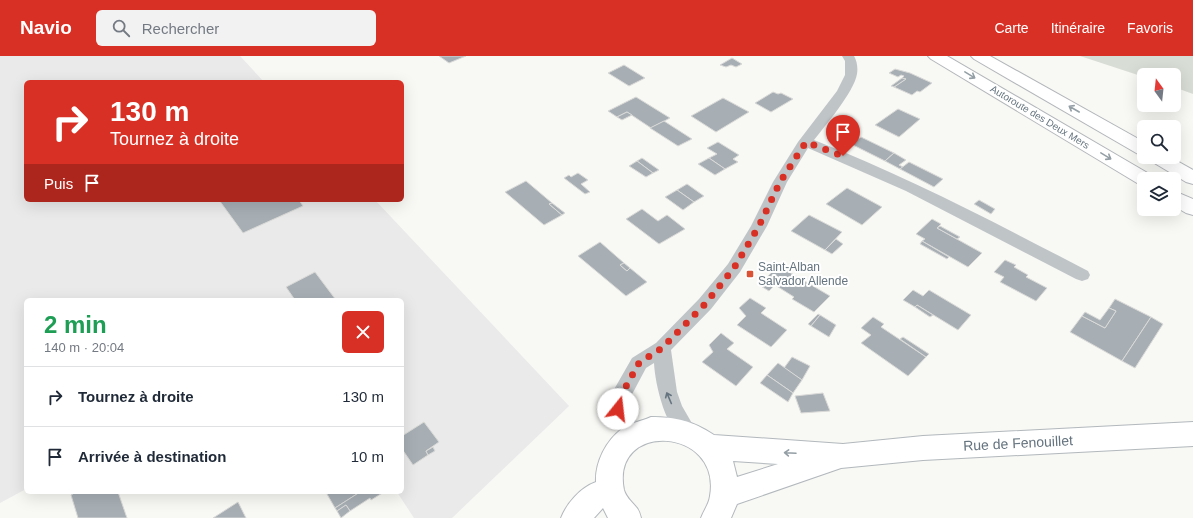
<!DOCTYPE html>
<html lang="fr">
<head>
<meta charset="utf-8">
<style>
  body { margin:0; font-family:Helvetica,sans-serif; background:#f2f2f3; color:#1f2937; height:100vh; display:flex; flex-direction:column; font-size:15px; white-space:nowrap }
  * { box-sizing:border-box; margin:0 }
  p { font-size:13px; color:#747a83 }
  .icon { flex:none; width:22px; height:22px; fill:none; stroke:currentColor; stroke-width:2; stroke-linecap:round; stroke-linejoin:round }
  .map { position:relative; flex:1; overflow:hidden }
  .panel { position:absolute; left:24px; top:242px; width:380px; height:196px; display:flex; flex-direction:column; background:#fff; border-radius:6px; box-shadow:0 4px 16px #0002 }
  .panel>* { flex:none }
  .hud { position:absolute; left:24px; top:24px; width:380px; height:122px; border-radius:6px; box-shadow:0 4px 16px #0002; background:#d93025; color:#fff; overflow:hidden }
  .needle { width:26px; rotate:345deg }
  .controls { position:absolute; left:1137px; top:12px; display:grid; gap:8px }
  .controls a { display:grid; place-items:center; width:44px; height:44px; border-radius:6px; background:#fff; box-shadow:0 4px 16px #0002; font-size:20px }
  .pin { position:absolute; display:grid; place-items:center; width:34px; height:34px; color:#fff; margin:-41px -17px; border-radius:50% 50% 50% 0; rotate:-45deg; box-shadow:0 0 4px #0007 }
  .pin .icon { rotate:45deg }
  .me { position:absolute; width:44px; margin:-22px; rotate:16deg; stroke-linejoin:round; filter:drop-shadow(0 0 3px #0008) }
  .turn { display:flex; align-items:center; gap:14px; height:84px; padding:0 20px; font-size:18px }
  .turn .icon { width:52px; height:52px; stroke-width:2.5 }
  .turn b { display:block; font-size:28px; line-height:34px }
  .then { display:flex; align-items:center; height:38px; padding:0 20px; background:#0003; gap:8px; font-size:15px }
  .round { display:grid; place-items:center; flex:none; width:42px; height:42px; border-radius:6px; background:#f2f2f3 }
  .head { display:flex; align-items:center; justify-content:space-between; height:68px; padding:0 20px }
  h1 { font-size:24px; font-weight:700; line-height:30px; color:#1e9e55 }
  ul { padding:0; list-style:none }
  li { display:flex; align-items:center; gap:12px; height:60px; padding:0 20px; border-top:1px solid #e0e1e3 }
  li div { flex:1 }
  li b { display:block; font-size:15px }
  li em { font-style:normal }
  header { display:flex; align-items:center; gap:24px; box-sizing:border-box; height:56px; padding:0 20px; background:#d93025; color:#fff }
  header strong { font-size:19px }
  nav { display:flex; gap:22px; margin-inline-start:auto; font-size:14px }
  .search { width:280px; height:36px; background:#f2f2f3; display:flex; align-items:center; gap:10px; box-sizing:border-box; padding:0 14px; border-radius:6px; color:#747a83; font-size:15px }
  .map>svg:first-child { display:block }
</style>
</head>
<body>
<header>
<strong>Navio</strong>
<div class="search"><svg class="icon" aria-label="search" viewBox="0 0 24 24"><circle cx="10" cy="10" r="6"/><path d="M15 15l6 6"/></svg>Rechercher</div>
<nav><a>Carte</a><a>Itinéraire</a><a>Favoris</a></nav>
</header>
<div class="map">
<svg width="1193" height="462" viewBox="0 0 1193 462">
  <rect width="100%" height="100%" fill="#f8f8f5"/>
  <path fill="#e9eae9" d="M0,0H240L264,26H26V144H375L569,350L452,462H414L397,436H402V244H26V433L0,447Z"/>
  <path fill="#d8ddd5" d="M1080,0H1193V38L1174,31V19H1144V21Z"/>
  <g fill="#a7afb5" stroke="#dadad8">
    <path d="M439,0H466L449,7Z"/>
    <path d="M732,2L742,8L736,11L731,9L726,11L720,9Z"/>
    <path d="M624,9L645,22L629,30L608,17Z"/>
    <path d="M895,13L910,17L932,27L920,36L917,35L912,39L894,31L906,23L902,22L904,20L901,19L898,21L889,17Z"/>
    <path d="M902,22L906,23L894,31L891,30Z"/>
    <path d="M773,36L778,38L781,37L793,43L771,56L755,47Z"/>
    <path d="M636,41L670,62L651,72L627,56L617,61L608,55Z"/>
    <path d="M723,42L749,56L716,76L691,60Z"/>
    <path d="M898,53L920,63L899,81L875,69Z"/>
    <path d="M627,56L632,59L622,64L617,61Z"/>
    <path d="M664,65L692,83L678,90L650,72Z"/>
    <path d="M861,81L894,97L885,105L851,88Z"/>
    <path d="M718,86L739,99L733,103L738,106L725,113L709,102L717,98L707,92Z"/>
    <path d="M894,97L906,104L899,109L903,111L900,113L885,105Z"/>
    <path d="M642,102L659,114L653,117L637,105Z"/>
    <path d="M709,102L725,113L715,119L698,108Z"/>
    <path d="M637,105L653,117L646,121L629,110Z"/>
    <path d="M909,106L943,123L934,131L900,113Z"/>
    <path d="M578,117L588,124L581,128L590,136L585,138L564,122L569,119L571,121Z"/>
    <path d="M526,125L552,147L549,148L562,159L544,169L505,136Z"/>
    <path d="M687,128L704,140L694,146L677,134Z"/>
    <path d="M847,132L882,151L862,169L826,148Z"/>
    <path d="M677,134L694,146L683,154L665,141Z"/>
    <path d="M219,144H299L303,150L243,177Z"/>
    <path d="M979,144L995,153L991,158L974,148Z"/>
    <path d="M552,147L565,157L562,159L549,148Z"/>
    <path d="M642,153L658,165L667,159L685,173L659,188L626,163Z"/>
    <path d="M809,159L842,176L825,194L791,175Z"/>
    <path d="M932,163L941,168L937,172L982,197L968,211L922,185L925,183L916,178Z"/>
    <path d="M940,170L960,181L957,183L937,172Z"/>
    <path d="M836,183L843,188L832,198L825,194Z"/>
    <path d="M922,185L949,201L947,203L920,188Z"/>
    <path d="M600,186L624,207L620,209L627,215L630,212L647,226L626,240L578,200Z"/>
    <path d="M1005,204L1016,209L1014,211L1028,219L1026,221L1047,232L1036,245L1000,226L1004,221L994,216Z"/>
    <path d="M624,207L630,212L627,215L620,209Z"/>
    <path d="M775,213L780,217L784,213L830,240L814,256L792,243L794,241L775,229L769,235L759,229Z"/>
    <path d="M315,216L336,244H295L286,231Z"/>
    <path d="M913,234L923,240L929,234L971,259L958,274L917,249L915,251L903,244Z"/>
    <path d="M750,242L766,252L761,257L787,274L771,291L737,269L746,260L739,252Z"/>
    <path d="M1115,243L1151,261L1122,305L1070,276L1082,260L1105,272L1116,255L1109,252Z"/>
    <path d="M917,249L933,259L930,261L915,251Z"/>
    <path d="M1109,252L1116,255L1105,272L1082,260L1085,256L1100,264Z"/>
    <path d="M818,258L820,259L811,270L808,268Z"/>
    <path d="M820,259L836,269L829,281L811,270Z"/>
    <path d="M873,261L884,268L881,271L926,301L908,320L861,287L871,279L861,272Z"/>
    <path d="M1151,261L1163,268L1135,312L1122,305Z"/>
    <path d="M721,277L734,287L727,293L753,311L736,330L702,306L713,296L709,289Z"/>
    <path d="M903,281L929,298L926,301L900,283Z"/>
    <path d="M792,301L810,310L802,324L784,312Z"/>
    <path d="M778,307L802,324L793,337L767,319Z"/>
    <path d="M767,319L793,337L788,346L760,327Z"/>
    <path d="M823,337L830,355L801,357L795,340Z"/>
    <path d="M424,366L439,386L426,395L428,399L413,409L402,393V380Z"/>
    <path d="M433,391L435,395L428,399L426,395Z"/>
    <path d="M76,436H118L127,462H78L71,439Z"/>
    <path d="M330,436H360L335,452L327,438Z"/>
    <path d="M360,436H384L371,444L370,442L350,455L346,449L337,455L335,452Z"/>
    <path d="M238,446L246,462H213Z"/>
    <path d="M346,449L350,455L341,462L337,455Z"/>
  </g>
  <g fill="none" stroke-linecap="round" stroke-linejoin="round">
    <defs>
      <path id="secondary" d="M651,361C676,361 693,365 714,379L843,388L923,380L1193,366V390L923,404L841,412L737,448L731,462H701C704,454 709,448 710,440C722,371 610,364 624,434C626,441 631,445 636,451C639,454 640,458 641,462H608L603,452L594,462H561C567,447 580,432 596,426C595,407 606,384 622,373C630,367 642,365 651,361ZM733,405L778,408L737,421Z"/>
      <g id="motorway">
        <path d="M928,0H947L1151,119L1153,123H1144V129L1137,127L931,3Z"/>
        <path d="M971,0H990L1144,86V100L1138,98L974,3Z"/>
        <path d="M1148,101H1170L1193,114V128L1186,126L1151,105Z"/>
        <path d="M1174,135L1193,143V159L1186,157L1174,150Z"/>
      </g>
    </defs>
    <use href="#secondary" stroke="#b2b8bc" stroke-width="2"/>
    <use href="#motorway" stroke="#b3b7ba" stroke-width="2"/>
    <path fill="#bfc4c7" fill-rule="evenodd" d="M842,0H854C857,5 858,12 857,18C854,36 825,70 814,84C908,121 998,168 1088,215L1090,219L1088,223L1082,225L1076,223L906,135L808,92L787,126L767,170L740,216L711,253L671,294L677,336L682,350L697,376L694,382L687,385C666,377 655,328 654,307L646,312L629,344L628,351L645,379L642,385L635,388L628,385L608,353L609,343L612,337L632,302L656,287L699,243L728,208L751,170L773,126L798,86L837,35L845,19V5Z"/>
    <use href="#secondary" fill="#fff" fill-rule="evenodd"/>
    <use href="#motorway" fill="#fff" fill-rule="evenodd"/>
  </g>
  <defs><path id="oneway-shaft" d="M-6 0H5M1.5-3L5.5 0L1.5 3" fill="none" stroke-width="1.6" stroke-linecap="round" stroke-linejoin="round"/></defs>
  <g stroke="#939ea5">
    <use href="#oneway-shaft" transform="translate(970 19) rotate(31)"/>
    <use href="#oneway-shaft" transform="translate(1074 53) rotate(-150)"/>
    <use href="#oneway-shaft" transform="translate(1106 100) rotate(31)"/>
    <use href="#oneway-shaft" transform="translate(790 397) rotate(-177)"/>
  </g>
  <use stroke="#65747f" href="#oneway-shaft" transform="translate(669 342) rotate(-113)"/>
  <g fill="none" stroke-linecap="round" stroke-linejoin="round">
    <path stroke="#d93025" stroke-width="7" stroke-dasharray="0 12.6" d="M618,353L619,343L639,307L662,292L705,248L734,212L759,170L780,126L806,86L843,100"/>
  </g>
  <rect fill="#d95334" stroke="#fff" stroke-width="1.5" x="746" y="214" width="8" height="8" rx="2"/>
  <g text-anchor="middle" dominant-baseline="central" stroke-width="4" stroke-linejoin="round" paint-order="stroke">
    <g font-size="10" fill="#65747f" stroke="#fff">
      <text transform="translate(1040 61) rotate(31)">Autoroute des Deux Mers</text>
    </g>
    <g font-size="12" fill="#65747f" stroke="#fff" text-anchor="start">
      <text x="758" y="211">Saint-Alban<tspan x="758" dy="14">Salvador Allende</tspan></text>
    </g>
    <g font-size="14" fill="#65747f" stroke="#fff">
      <text transform="translate(1018 387) rotate(-3)">Rue de Fenouillet</text>
    </g>
  </g>
</svg>
<div class="controls">
<a><svg class="needle" viewBox="-14 -14 28 28"><path d="M0-13l5 13h-10z" fill="#e53935"/><path d="M0 13l5-13h-10z" fill="#747a83"/></svg></a>
<a><svg class="icon" aria-label="search" viewBox="0 0 24 24"><circle cx="10" cy="10" r="6"/><path d="M15 15l6 6"/></svg></a>
<a><svg class="icon" aria-label="layers" viewBox="0 0 24 24"><path d="M12 4l9 5-9 5-9-5zM3 14l9 5 9-5"/></svg></a>
</div>
<div class="pin" style="left:843px;top:100px;background:#d93025"><svg class="icon" aria-label="arrive" viewBox="0 0 24 24"><path d="M6 21V4h12l-3 4 3 4H6"/></svg></div>
<svg class="me" style="left:618px;top:353px" viewBox="-20 -20 40 40"><circle r="19" fill="#fff"/><path d="M0-13L10 11 0 6-10 11z" fill="#d93025"/></svg>
<div class="hud">
<div class="turn"><svg class="icon" aria-label="right" viewBox="0 0 24 24"><path d="M7 20v-9h11M14 6l5 5-5 5"/></svg><div><b>130 m</b>Tournez à droite</div></div>
<div class="then">Puis<svg class="icon" aria-label="arrive" viewBox="0 0 24 24"><path d="M6 21V4h12l-3 4 3 4H6"/></svg></div>
</div>
<section class="panel">
<div class="head"><div><h1>2 min</h1><p>140 m · 20:04</p></div><a class="round" style="background:#d93025;color:#fff"><svg class="icon" aria-label="close" viewBox="0 0 24 24"><path d="M6 6l12 12M18 6L6 18"/></svg></a></div>
<ul>
<li><svg class="icon" aria-label="right" viewBox="0 0 24 24"><path d="M7 20v-9h11M14 6l5 5-5 5"/></svg><div><b>Tournez à droite</b></div><em>130 m</em></li>
<li><svg class="icon" aria-label="arrive" viewBox="0 0 24 24"><path d="M6 21V4h12l-3 4 3 4H6"/></svg><div><b>Arrivée à destination</b></div><em>10 m</em></li>
</ul>
</section>
</div>
</body>
</html>
